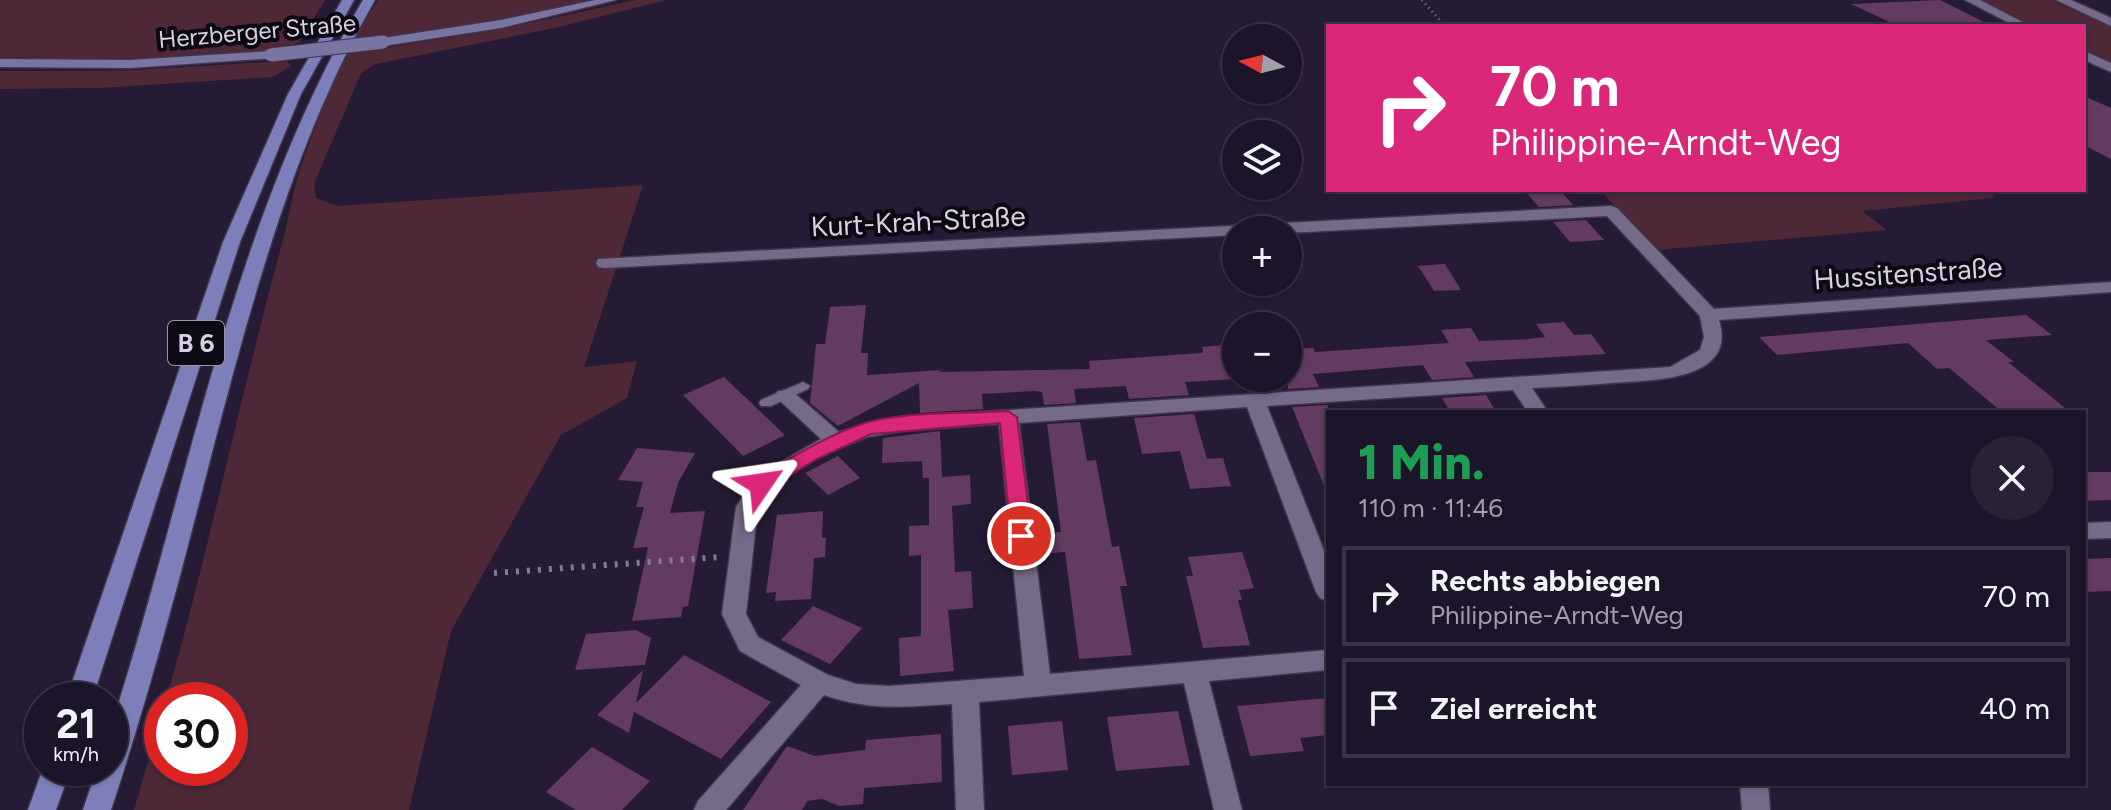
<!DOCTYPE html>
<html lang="de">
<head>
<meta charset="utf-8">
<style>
  body { margin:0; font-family:Figtree,sans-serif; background:#292134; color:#f1f3f6; height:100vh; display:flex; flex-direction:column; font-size:30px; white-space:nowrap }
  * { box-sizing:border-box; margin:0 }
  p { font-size:26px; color:#a09ea8 }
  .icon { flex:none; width:44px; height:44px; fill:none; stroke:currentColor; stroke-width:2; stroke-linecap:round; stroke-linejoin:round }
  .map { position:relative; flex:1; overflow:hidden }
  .sheet { position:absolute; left:1326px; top:410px; width:760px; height:376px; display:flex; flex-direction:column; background:#1c1428; border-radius:0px; box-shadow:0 2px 6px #0004,0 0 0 2px #3a3345 }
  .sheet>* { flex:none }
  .banner { position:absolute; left:1326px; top:24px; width:760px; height:168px; border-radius:0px; box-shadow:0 2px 6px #0004,0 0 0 2px #3a3345; background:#db2777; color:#fff; overflow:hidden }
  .needle { width:52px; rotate:277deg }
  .controls { position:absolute; left:1222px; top:24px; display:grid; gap:16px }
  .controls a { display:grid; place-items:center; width:80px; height:80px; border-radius:50%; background:#1c1428; box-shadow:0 2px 6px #0004,0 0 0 2px #3a3345; font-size:40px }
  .speed { position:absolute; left:24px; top:682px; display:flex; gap:16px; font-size:40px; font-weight:700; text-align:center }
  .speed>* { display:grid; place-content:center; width:104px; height:104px; border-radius:50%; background:#1c1428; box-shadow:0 2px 6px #0004,0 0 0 2px #3a3345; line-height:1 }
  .speed small { font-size:20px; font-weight:400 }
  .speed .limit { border:12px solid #d22; background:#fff; color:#111 }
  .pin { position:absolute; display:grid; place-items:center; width:68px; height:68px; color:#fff; margin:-34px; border:4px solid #fff; border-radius:50%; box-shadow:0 2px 8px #0007 }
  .me { position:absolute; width:88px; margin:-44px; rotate:58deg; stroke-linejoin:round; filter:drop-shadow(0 0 6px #0008) }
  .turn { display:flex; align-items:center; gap:28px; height:168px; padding:0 32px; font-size:36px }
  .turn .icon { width:104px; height:104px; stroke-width:2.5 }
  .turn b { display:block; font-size:56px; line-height:68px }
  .round { display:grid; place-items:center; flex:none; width:84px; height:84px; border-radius:42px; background:#292134 }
  .head { display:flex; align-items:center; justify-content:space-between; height:136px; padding:0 32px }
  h1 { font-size:48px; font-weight:800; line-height:60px; color:#1e9e55 }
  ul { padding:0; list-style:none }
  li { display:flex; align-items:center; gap:24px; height:100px; margin:0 16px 12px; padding:0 16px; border:4px solid #3a3345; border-radius:0px }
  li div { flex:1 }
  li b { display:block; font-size:30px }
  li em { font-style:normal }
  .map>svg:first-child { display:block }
</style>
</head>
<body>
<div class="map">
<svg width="2111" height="810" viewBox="0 0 2111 810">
  <rect width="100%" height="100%" fill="#261b35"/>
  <g fill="#4e2837">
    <path d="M0,0H325L299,42L288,48C193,60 96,60 0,57Z"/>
    <path d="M379,0H597L361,52L502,29L635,0H666L559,27L376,64L361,73L314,184L316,198L337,206L643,185L584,367L637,361L627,398L561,435L451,631L409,810H134L162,713V768H230V700H166C209,550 240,397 281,247C288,224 291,199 298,176C314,127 348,40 379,0Z"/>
    <path d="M1978,0H2052L2111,27V64L2084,51V26H2032Z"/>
    <path d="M287,61L291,66L273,77L100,88L0,89V71H119Z"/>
    <path d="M1600,190H1996L1992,198L1862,211L1887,230L1656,250Z"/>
  </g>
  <g fill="#633b60">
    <path d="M1940,0L1992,26H1898L1851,4Z"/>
    <path d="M2084,96L2111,108V159L2084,145Z"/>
    <path d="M1524,190H1560L1573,205L1539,207Z"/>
    <path d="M1586,220L1604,240L1570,242L1553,222Z"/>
    <path d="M1445,264L1461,290L1434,291L1418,266Z"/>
    <path d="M866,305L861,353H868L867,375L942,370L938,372L1090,369L1089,361L1201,353L1203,352L1202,347L1224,345L1225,350H1236V379L1185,382L1189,395L1129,399L1126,386L1074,389L1076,403L1044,405L1042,392L1035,391L982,394L983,409L920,413L919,383L838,426L810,403L816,344H825L830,307Z"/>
    <path d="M2026,315L2052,335L1986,340L2014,362H2008L2070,412H2002L1949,368L1937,369L1908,343L1777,355L1759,337Z"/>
    <path d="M1564,322L1574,335L1591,334L1606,354L1465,362L1474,377L1432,380L1423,365L1313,374L1319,387L1288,389V349L1313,348L1315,352L1449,343L1441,330L1471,328L1479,341L1530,339L1545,337L1536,324Z"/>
    <path d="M724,377L785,435L743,456L683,395Z"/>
    <path d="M1486,395L1496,412H1450L1442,398Z"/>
    <path d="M1327,405L1328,407L1327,493L1292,407Z"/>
    <path d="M1194,414L1207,459L1223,458L1231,486L1190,489L1180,451L1142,454L1134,418Z"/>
    <path d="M1080,422L1087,461L1096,460L1112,547L1119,546L1127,586H1120L1132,655L1079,659L1065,552L1038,554L1036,534L1061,532L1047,424Z"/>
    <path d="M940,431L942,477L970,475L971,504L952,506L955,572L971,571L973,608L948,610L954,671L900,676L899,638L921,636V555L909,556V526L929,525V478H923L922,461L882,463L883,438Z"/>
    <path d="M637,448L695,453L678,483L670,513L705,511L688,606L683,607L681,617L632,621L648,547L633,548L644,507H636L643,482L618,480Z"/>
    <path d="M838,456L860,478L828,495L805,473Z"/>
    <path d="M2084,472H2111V500L2084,501Z"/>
    <path d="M823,511L822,538H826L825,557L814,558L811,599L775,601L776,592L766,593L777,515Z"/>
    <path d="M1242,552L1254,588L1239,590L1242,600H1238L1250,645L1203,648L1186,576H1193L1188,557Z"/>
    <path d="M2111,558V591L2084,592V559Z"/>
    <path d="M813,606L862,628L830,664L781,640Z"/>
    <path d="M636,630L651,638L645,665L575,670L586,634Z"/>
    <path d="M684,655L771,702L721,759L634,712L629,733L597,715L643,670L636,703Z"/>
    <path d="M1328,698V735L1300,738L1304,751L1250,756L1237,706Z"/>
    <path d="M1178,711L1190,765L1116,771L1107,717Z"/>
    <path d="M1062,721L1068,770L1012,775L1008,726Z"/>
    <path d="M941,734L942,782L864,788L863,804L839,806L822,799L807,801L802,810H743L787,746L815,756L865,750L866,740Z"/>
    <path d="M592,747L650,781L622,810H576L546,792Z"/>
  </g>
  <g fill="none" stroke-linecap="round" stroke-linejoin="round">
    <defs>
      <path id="lane" d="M803,382L810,386L808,389L771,406H761L759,403L761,400Z"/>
      <g id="street">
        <path d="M1965,0H1980L2030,26H2015Z"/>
        <path d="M2056,0H2071L2111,18V26Z"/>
        <path d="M2084,51L2111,63V72L2084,60Z"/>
        <path d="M1611,206L1617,208L1714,309L2111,282V292L1719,320C1738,382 1650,380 1612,383C1585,385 1559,387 1532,388L1548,412H1528L1513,390L1267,406L1328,561V601L1320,598L1316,592L1247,407L1019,423L1050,674L1328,650V670L1209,681L1242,810H1214L1184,683L979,702L984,810H956L952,704C903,707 871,711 824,695L726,810H694L698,801L801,685L740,651L722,614L736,507L749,486L765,471L821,439L778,399L775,395L778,391H792L839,432L901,417L1670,367L1700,350L1704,337L1700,316L1607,216L1288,233V230H1236V235L604,268L598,267L596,263L598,259ZM999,424L1024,676L889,686L856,684L828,675L758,637L746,614L758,507L780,481L822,455L867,437L901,431Z"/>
        <path d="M2111,522V538L2084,539V523Z"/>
        <path d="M1740,784H1768L1770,810H1742Z"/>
      </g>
      <g id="secondary">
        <path d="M595,0H616L501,28L383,46L377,42L383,38L501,20Z"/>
        <path d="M271,51L277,55L275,58L130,68L0,67V59L130,60Z"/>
      </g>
      <g id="primary">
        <path d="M342,0H354L301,94L240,242L92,700H66L223,242L288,94Z"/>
        <path d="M363,0H375C293,143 252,301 210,460C180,578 149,695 111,810H83L97,768H110V730C189,486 231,223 363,0Z"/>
        <path d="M43,768H71L56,810H28Z"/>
      </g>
    </defs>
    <use href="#lane" stroke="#40364b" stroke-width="3"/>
    <use href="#street" stroke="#40364b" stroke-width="3"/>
    <use href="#secondary" stroke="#40364b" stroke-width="3"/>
    <use href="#primary" stroke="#40364b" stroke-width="3"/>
    <path stroke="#837b90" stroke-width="3" stroke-dasharray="1 4" stroke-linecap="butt" d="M1422,0L1445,26"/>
    <path stroke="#837b90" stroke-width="6" stroke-dasharray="3 8" stroke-linecap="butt" d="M494,573L719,557"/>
    <use href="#lane" fill="#766a89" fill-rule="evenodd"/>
    <use href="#street" fill="#766a89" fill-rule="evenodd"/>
    <use href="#secondary" fill="#7974a1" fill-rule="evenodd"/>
    <use href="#primary" fill="#7c7fba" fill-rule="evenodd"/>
    <defs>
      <path id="secondary-bridge" d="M271,55L383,42"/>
    </defs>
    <use href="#secondary-bridge" stroke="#40364b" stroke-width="15" stroke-linecap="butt"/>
    <use href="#secondary-bridge" stroke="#7974a1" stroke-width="13"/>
  </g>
  <path fill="#db2777" stroke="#8e194d" stroke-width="2" d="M1008,411L1017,417L1032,536L1029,541H1014L1011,536L1000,423L871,434L817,459L768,489H754L751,484L754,479C788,460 822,438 859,425C899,411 965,414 1008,411Z"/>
  <g text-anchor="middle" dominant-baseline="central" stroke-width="8" stroke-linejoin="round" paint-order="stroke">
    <g font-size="24" fill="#d6d0e1" stroke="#0d0914">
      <text transform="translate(257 31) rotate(-5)">Herzberger Straße</text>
    </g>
    <rect fill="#0d0914" stroke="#9a94a4" stroke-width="2" x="168" y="321" width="56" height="44" rx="6"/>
    <g font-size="26" font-weight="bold" fill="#d6d0e1">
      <text x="196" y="343">B 6</text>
    </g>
    <g font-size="28" fill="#d6d0e1" stroke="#0d0914">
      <text transform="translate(918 221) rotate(-3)">Kurt-Krah-Straße</text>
      <text transform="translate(1908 273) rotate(-4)">Hussitenstraße</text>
    </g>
  </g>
</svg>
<div class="controls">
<a><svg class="needle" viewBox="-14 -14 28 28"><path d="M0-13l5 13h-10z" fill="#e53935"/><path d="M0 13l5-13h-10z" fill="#a09ea8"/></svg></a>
<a><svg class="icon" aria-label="layers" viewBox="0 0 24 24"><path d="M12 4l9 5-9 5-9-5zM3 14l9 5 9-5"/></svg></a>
<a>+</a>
<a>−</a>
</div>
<div class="speed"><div>21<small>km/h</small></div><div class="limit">30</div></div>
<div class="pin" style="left:1021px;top:536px;background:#d93025"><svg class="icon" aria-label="arrive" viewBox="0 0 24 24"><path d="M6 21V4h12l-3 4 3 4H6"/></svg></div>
<svg class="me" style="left:761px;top:484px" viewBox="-20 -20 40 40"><path d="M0-17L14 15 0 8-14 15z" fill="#db2777" stroke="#fff" stroke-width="4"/></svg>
<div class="banner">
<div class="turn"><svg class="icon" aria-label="right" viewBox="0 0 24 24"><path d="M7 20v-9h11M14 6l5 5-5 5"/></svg><div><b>70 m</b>Philippine-Arndt-Weg</div></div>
</div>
<section class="sheet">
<div class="head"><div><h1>1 Min.</h1><p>110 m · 11:46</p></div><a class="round"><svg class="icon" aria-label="close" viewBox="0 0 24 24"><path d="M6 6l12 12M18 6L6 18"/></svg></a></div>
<ul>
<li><svg class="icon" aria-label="right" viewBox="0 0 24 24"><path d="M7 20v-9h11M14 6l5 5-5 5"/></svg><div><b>Rechts abbiegen</b><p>Philippine-Arndt-Weg</p></div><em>70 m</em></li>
<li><svg class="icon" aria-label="arrive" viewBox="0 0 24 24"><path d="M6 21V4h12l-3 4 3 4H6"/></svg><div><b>Ziel erreicht</b></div><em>40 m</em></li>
</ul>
</section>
</div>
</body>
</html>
